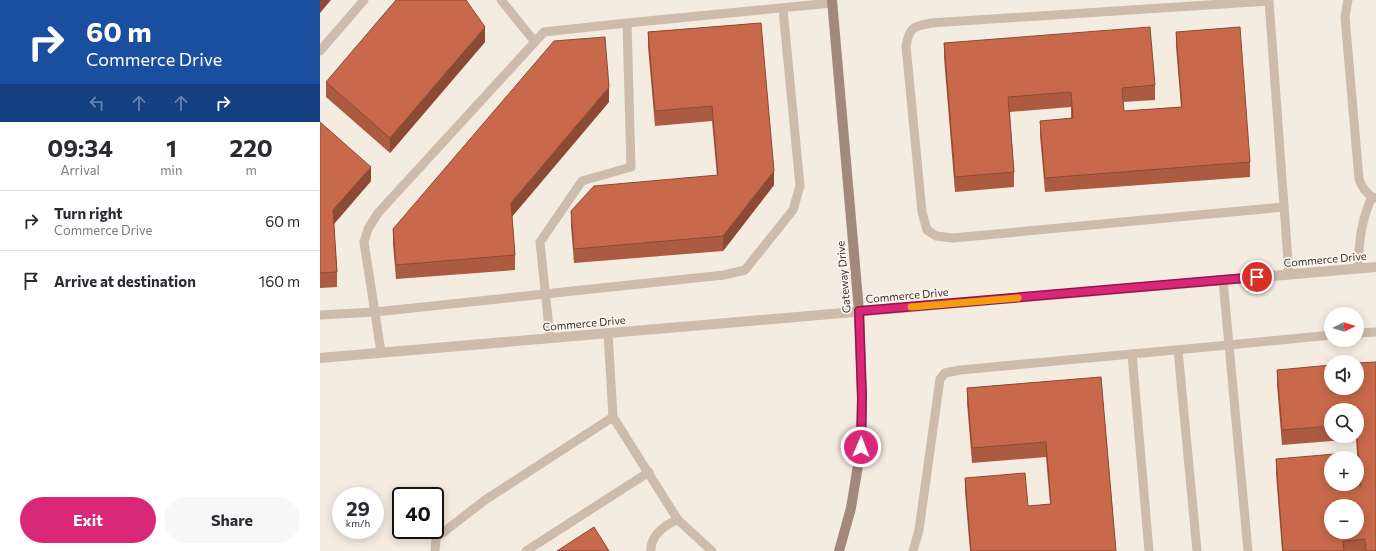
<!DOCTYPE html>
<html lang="en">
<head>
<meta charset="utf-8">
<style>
  body { margin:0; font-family:Commissioner,sans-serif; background:#f7f7f7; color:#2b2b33; height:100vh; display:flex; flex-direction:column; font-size:15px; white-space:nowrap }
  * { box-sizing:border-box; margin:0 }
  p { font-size:13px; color:#7c7c81 }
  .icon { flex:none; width:22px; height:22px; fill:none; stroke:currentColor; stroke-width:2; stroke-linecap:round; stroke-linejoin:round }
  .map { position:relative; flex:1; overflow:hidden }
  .panel { display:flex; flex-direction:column; background:#fff; width:320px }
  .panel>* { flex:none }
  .top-card { background:#1a4fa0; color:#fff; overflow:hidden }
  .needle { width:26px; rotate:85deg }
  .controls { position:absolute; left:1004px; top:307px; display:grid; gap:8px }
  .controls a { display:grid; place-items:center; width:40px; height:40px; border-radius:50%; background:#fff; box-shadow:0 2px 10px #0003; font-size:20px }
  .speed { position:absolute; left:12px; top:487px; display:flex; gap:8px; font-size:20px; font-weight:700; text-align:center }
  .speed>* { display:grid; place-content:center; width:52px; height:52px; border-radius:50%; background:#fff; box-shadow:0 2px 10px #0003; line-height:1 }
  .speed small { font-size:10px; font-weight:400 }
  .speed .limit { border:2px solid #111; border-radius:6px; background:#fff; color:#111 }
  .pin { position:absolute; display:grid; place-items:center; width:34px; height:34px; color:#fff; margin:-17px; border:2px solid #fff; border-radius:50%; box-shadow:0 1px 4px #0007 }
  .me { position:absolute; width:44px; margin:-22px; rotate:1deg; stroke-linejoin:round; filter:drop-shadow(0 0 3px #0008) }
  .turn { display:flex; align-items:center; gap:14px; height:84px; padding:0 20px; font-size:18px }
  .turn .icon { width:52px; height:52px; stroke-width:2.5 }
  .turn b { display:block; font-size:28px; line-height:34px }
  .lanes { display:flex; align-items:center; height:38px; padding:0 20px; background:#0003; justify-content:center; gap:20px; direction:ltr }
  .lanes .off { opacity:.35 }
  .eta { display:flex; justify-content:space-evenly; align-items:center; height:68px; text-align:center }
  .eta b { font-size:24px; font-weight:700; line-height:28px }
  .button { display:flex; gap:8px; margin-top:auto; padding:8px 20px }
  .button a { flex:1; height:46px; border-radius:24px; background:#db2777; color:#fff; font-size:16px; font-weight:700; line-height:46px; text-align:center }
  .button a+a { background:#f7f7f7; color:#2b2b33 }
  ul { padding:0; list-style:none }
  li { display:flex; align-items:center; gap:12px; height:60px; padding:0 20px; border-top:1px solid #e1e1e2 }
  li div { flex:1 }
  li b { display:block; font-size:15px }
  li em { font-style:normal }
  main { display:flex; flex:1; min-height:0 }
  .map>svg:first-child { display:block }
</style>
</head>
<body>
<main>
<section class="panel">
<div class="top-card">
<div class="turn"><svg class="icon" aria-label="right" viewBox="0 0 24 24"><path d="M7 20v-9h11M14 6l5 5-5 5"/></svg><div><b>60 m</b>Commerce Drive</div></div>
<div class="lanes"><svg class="icon off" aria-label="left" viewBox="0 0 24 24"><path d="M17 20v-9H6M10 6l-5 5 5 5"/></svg><svg class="icon off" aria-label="ahead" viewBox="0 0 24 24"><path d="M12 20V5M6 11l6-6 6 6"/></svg><svg class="icon off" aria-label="ahead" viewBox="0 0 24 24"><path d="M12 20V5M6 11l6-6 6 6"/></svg><svg class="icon" aria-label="right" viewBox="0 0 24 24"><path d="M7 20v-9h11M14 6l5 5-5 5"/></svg></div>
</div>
<div class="eta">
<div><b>09:34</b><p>Arrival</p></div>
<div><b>1</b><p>min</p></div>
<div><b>220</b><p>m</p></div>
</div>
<ul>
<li><svg class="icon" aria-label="right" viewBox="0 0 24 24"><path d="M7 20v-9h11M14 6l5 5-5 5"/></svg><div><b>Turn right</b><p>Commerce Drive</p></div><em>60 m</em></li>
<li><svg class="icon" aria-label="arrive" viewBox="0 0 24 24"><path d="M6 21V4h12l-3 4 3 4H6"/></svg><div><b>Arrive at destination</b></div><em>160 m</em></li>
</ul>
<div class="button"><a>Exit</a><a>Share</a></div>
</section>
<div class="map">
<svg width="1056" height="551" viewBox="0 0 1056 551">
  <rect width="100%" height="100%" fill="#f4ebe1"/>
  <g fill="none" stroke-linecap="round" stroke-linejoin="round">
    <g stroke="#cdbbac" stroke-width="9">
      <path d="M181,0L215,42"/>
      <path d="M1028,0L1025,17L1039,179C1042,187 1047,196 1056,198"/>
      <path d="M307,23L512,3"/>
      <path d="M0,51L44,0"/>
      <path d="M964,207L633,238L616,236L607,230L602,212L586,46C589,27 594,26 611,23L949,1L969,274"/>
      <path d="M1038,268C1039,243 1041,220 1052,197"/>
      <path d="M903,280L909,345L1011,335"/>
      <path d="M0,315L55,312L404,275L425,270L473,210L480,186L463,9"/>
      <path d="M288,333L293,417L358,520L392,551"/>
      <path d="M1037,333L1056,332"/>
      <path d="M858,350L877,551"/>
      <path d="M61,352L44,242L48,229L58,213L224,32L307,23L311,167L262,181L220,242L230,338"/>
      <path d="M812,354L829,551"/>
      <path d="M115,551L116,538L165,500L293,417"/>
      <path d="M206,551L329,472"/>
      <path d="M331,551C330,536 345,524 358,520"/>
      <path d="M593,551L599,530L620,379L625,373L640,370L909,345L928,551"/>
    </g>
    <path stroke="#cdbbac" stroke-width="10" d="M0,358L1056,267"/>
    <path stroke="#a18a7d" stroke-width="10" d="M512,0L539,311L542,398L541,447L531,508L519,551"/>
  </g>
  <g fill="#ac5a40" fill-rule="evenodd">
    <path d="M441,23L454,185L403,251L254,263L251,226V211L397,176L392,121L335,126L328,47V32Z"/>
    <path d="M856,32L930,162V177L725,192L720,136V121L751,118V107L690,112L694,172V187L635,192L624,58V43L835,85V100L803,102L804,111L861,107L856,47Z"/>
    <path d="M165,42L70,153L6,97V82Z"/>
    <path d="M289,102L192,216L195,255V270L76,279L73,244V229Z"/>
    <path d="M0,122L51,181L14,224L17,272V287L0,288Z"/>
    <path d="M957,370L1037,388L1056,551H962L956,474V459L1017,487L1039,486L1036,439L962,445L957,385ZM1011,410H1037V436H1011Z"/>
    <path d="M781,377L796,551H650L645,492V478L708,506L730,504L726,457L652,463L647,403V388Z"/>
  </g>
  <g fill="#8c4a34">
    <path d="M0,0H11L0,13Z"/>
    <path d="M165,27V42L70,153V138Z"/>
    <path d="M289,87V102L191,218V203Z"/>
    <path d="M51,167V181L13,225V210Z"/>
    <path d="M454,171V185L403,251V236Z"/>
  </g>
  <g fill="#c8694b" stroke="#8c4a34" fill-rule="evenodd">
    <path d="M76,0H146L165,27L70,138L6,82Z"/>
    <path d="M441,23L454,171L403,236L254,249L251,211L274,186L398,175L392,106L335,111L328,32Z"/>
    <path d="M830,27L835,85L802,88L804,111L862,107L856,32L920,27L930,162L725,178L720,121L753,118L751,92L688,97L694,172L635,177L624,43Z"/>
    <path d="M285,37L289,87L191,203L195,255L76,265L73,229L234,41Z"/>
    <path d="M0,122L51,167L13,210L17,272L0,273Z"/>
    <path d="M1056,362V551H1046L1045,539L1023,541L1024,551H963L956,459L1015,454V458H1011V484H1017V487L1041,486L1037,436V410H1011V426L962,430L957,370L1011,365V388H1037V363ZM1011,506H1037V532H1011Z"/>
    <path d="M781,377L796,551H651L645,478L705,473L708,506L731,504L726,442L652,448L647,388Z"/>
    <path d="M274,527L289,551H237Z"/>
  </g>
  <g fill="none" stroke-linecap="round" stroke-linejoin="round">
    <defs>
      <path id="route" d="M541,447L542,398L539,311L937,277"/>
    </defs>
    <use href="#route" stroke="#8e194d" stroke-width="10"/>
    <use href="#route" stroke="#db2777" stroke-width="7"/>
    <path stroke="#f59e0b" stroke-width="7" d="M591,307L698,298"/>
  </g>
  <g text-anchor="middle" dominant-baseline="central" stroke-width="3.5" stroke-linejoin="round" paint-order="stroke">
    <g font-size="11" fill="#3b302b" stroke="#fbf5ee">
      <text transform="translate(1005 259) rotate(-5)">Commerce Drive</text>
      <text transform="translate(523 277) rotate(-95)">Gateway Drive</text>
      <text transform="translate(587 295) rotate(-5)">Commerce Drive</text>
      <text transform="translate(264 323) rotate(-5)">Commerce Drive</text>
    </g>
  </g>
</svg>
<div class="controls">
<a><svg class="needle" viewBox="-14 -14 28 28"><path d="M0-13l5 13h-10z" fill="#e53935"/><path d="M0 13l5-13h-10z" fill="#7c7c81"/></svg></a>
<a><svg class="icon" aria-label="sound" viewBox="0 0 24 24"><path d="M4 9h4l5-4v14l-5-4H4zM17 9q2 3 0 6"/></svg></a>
<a><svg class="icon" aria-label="search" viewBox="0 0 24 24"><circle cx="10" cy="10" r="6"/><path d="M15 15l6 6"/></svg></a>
<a>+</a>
<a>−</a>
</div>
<div class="speed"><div>29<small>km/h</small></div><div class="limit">40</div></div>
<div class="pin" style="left:937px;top:277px;background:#d93025"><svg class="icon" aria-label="arrive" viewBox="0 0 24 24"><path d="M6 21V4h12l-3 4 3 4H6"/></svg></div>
<svg class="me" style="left:541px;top:447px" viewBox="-20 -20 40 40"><circle r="17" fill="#db2777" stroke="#fff" stroke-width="3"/><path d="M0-11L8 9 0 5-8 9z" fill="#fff"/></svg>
</div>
</main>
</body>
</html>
